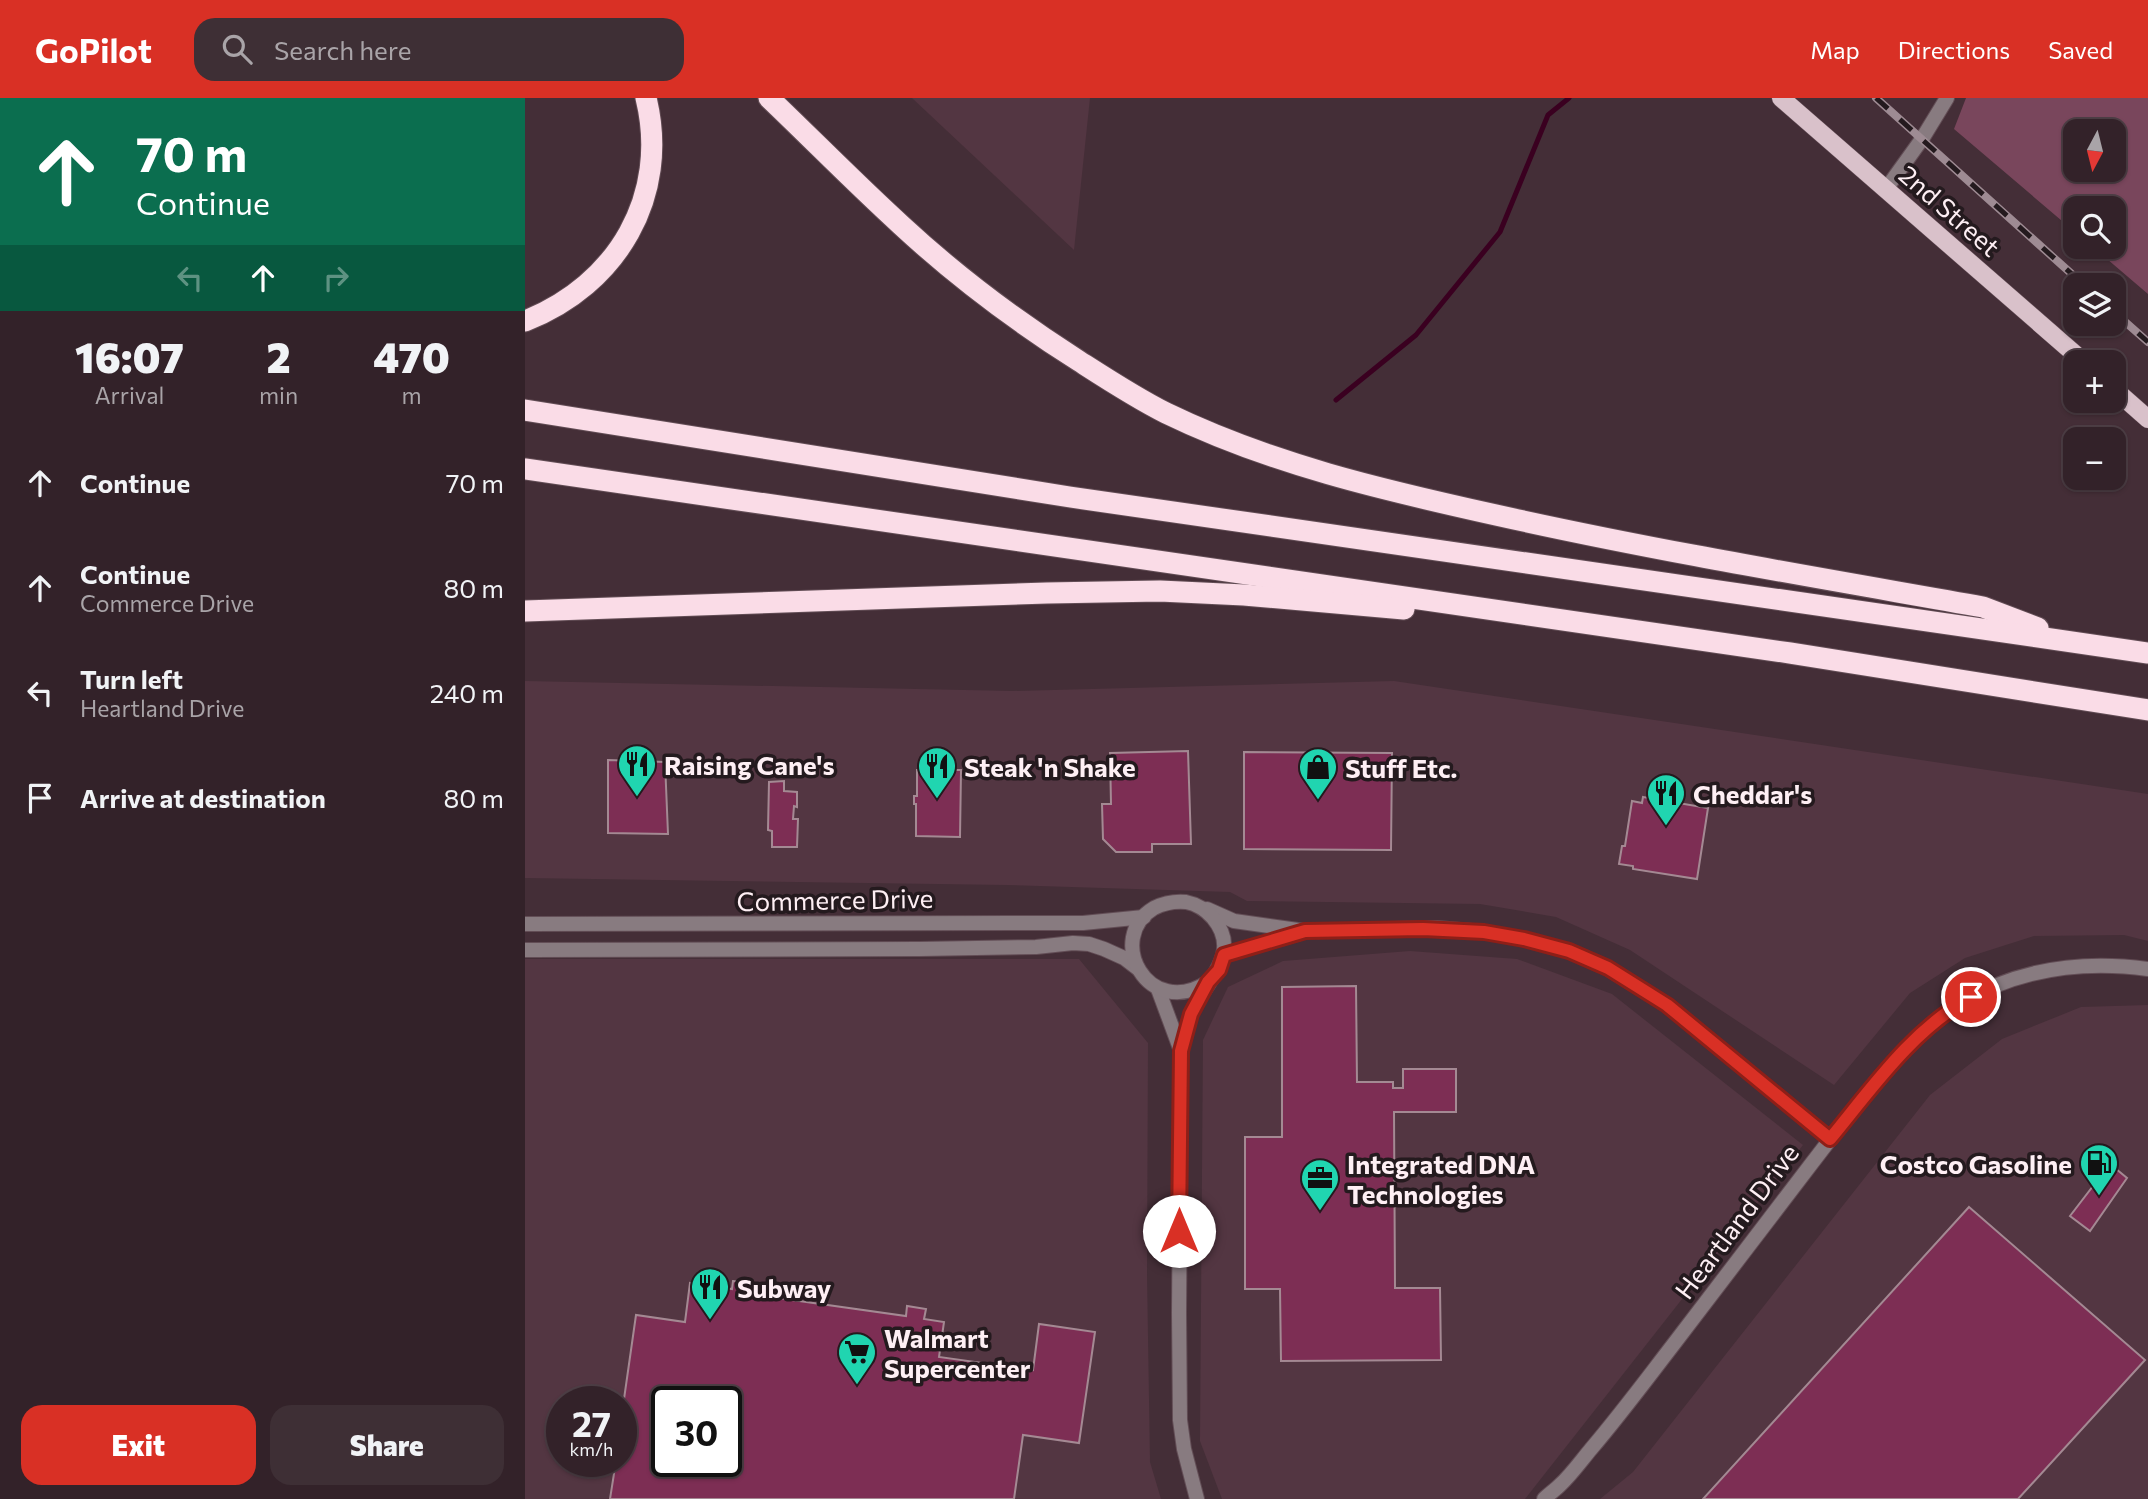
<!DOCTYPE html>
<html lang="en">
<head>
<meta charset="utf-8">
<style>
  body { margin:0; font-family:Commissioner,sans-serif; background:#3e2f35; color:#f1f3f6; height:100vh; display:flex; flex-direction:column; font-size:26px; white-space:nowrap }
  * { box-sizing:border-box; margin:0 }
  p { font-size:23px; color:#a9a4a8 }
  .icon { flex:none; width:38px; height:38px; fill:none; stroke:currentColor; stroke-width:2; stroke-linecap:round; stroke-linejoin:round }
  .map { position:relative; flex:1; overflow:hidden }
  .side { display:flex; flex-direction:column; background:#332229; width:525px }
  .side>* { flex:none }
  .banner { background:#0b6e4f; color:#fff; overflow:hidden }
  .needle { width:46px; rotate:187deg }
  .buttons { position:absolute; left:1538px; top:21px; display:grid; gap:14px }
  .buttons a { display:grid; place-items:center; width:63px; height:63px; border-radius:14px; background:#332229; box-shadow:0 2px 5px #0004,0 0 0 2px #4e3f46; font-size:35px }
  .speed { position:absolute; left:21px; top:1288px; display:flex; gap:14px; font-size:35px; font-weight:700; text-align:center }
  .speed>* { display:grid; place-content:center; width:91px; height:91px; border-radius:50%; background:#332229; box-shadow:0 2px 5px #0004,0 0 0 2px #4e3f46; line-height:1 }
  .speed small { font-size:18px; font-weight:400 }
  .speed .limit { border:4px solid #111; border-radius:10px; background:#fff; color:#111 }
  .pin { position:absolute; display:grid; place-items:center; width:60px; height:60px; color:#fff; margin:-30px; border:4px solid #fff; border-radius:50%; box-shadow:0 2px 7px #0007 }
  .me { position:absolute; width:77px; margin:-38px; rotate:0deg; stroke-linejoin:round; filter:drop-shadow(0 0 5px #0008) }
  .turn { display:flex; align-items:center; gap:24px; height:147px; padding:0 21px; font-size:32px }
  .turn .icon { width:91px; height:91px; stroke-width:2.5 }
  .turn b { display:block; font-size:49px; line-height:60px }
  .lanes { display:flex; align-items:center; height:66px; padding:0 21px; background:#0003; justify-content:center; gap:35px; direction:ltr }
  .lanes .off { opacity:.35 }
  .eta { display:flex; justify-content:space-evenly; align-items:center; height:119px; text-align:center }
  .eta b { font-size:42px; font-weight:800; line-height:49px }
  .primary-button { display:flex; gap:14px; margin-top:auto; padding:14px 21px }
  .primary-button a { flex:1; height:80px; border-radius:21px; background:#d93025; color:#fff; font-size:28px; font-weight:800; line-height:80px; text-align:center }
  .primary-button a+a { background:#3e2f35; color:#f1f3f6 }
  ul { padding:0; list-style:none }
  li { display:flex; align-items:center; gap:21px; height:105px; padding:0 21px }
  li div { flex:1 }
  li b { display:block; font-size:26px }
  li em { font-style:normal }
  header { display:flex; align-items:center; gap:42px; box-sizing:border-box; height:98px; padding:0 35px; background:#d93025; color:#fff }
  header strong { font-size:33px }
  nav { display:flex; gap:38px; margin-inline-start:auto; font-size:24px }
  .search { width:490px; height:63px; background:#3e2f35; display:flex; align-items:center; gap:18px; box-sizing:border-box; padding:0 24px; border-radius:21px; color:#a9a4a8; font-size:26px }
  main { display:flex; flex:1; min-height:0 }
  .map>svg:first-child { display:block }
</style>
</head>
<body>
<header>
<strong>GoPilot</strong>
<div class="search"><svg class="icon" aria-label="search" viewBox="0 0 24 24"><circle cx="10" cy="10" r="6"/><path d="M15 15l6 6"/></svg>Search here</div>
<nav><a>Map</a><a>Directions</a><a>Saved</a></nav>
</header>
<main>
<section class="side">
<div class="banner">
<div class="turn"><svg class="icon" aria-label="ahead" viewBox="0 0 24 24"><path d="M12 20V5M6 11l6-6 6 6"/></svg><div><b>70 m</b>Continue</div></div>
<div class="lanes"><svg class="icon off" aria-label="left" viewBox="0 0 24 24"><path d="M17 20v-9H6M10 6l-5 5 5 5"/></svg><svg class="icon" aria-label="ahead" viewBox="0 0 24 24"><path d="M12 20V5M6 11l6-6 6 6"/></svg><svg class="icon off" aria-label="right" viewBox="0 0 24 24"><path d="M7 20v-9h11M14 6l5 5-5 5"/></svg></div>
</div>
<div class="eta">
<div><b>16:07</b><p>Arrival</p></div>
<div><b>2</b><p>min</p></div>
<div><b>470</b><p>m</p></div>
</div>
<ul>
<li><svg class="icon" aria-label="ahead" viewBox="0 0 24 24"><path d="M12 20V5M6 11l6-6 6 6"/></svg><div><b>Continue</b></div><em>70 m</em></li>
<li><svg class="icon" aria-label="ahead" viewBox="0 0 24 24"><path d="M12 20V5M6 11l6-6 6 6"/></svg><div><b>Continue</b><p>Commerce Drive</p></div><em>80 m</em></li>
<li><svg class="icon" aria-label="left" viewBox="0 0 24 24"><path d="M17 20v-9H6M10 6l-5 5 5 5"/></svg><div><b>Turn left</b><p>Heartland Drive</p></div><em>240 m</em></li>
<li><svg class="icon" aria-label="arrive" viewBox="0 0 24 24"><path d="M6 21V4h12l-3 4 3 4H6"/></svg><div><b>Arrive at destination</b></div><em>80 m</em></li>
</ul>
<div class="primary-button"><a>Exit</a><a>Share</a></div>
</section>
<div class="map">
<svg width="1623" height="1401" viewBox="0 0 1623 1401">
  <rect width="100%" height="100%" fill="#442e37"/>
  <g fill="#533642" fill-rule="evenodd">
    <path d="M387,0H565L549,152Z"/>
    <path d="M0,583L487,593L869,583L1623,696V843L1599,837L1509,838L1440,860L1385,895L1309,987L1105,852L1031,819L955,806L722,803L705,794L482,787L0,780Z"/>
    <path d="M885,853L992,861L1087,896L1278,1047L1000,1401H697L675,1343L678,942L703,889L758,863Z"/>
    <path d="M0,861H554L623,945L622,1176L625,1364L636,1401H0ZM37,1304H96V1363H37ZM142,1304H201V1363H142Z"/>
    <path d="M1623,907V1401H1075L1108,1374L1405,997L1477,941L1556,909Z"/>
  </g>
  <path fill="#79465c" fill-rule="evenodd" d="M1441,0H1623V196L1568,149H1589V110H1550V134L1429,31ZM1589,33V72H1550V33Z"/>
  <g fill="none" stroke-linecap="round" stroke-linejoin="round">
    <path stroke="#3a0020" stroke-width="5" d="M811,302L891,237L975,134L1023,17L1044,0"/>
  </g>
  <g fill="#7d2e54" stroke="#a48993" stroke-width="2" fill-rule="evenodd">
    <path d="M663,653L666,746H627V754H591L578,741L577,706H586L585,655Z"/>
    <path d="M719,654L867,655L866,752L719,751Z"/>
    <path d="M83,662L140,664L143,736L83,735Z"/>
    <path d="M392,672H436L435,739L391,738V706H389V698H392Z"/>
    <path d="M259,683V693L272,694V709L269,708L268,721H273L272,749H247V733L243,732L244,684Z"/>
    <path d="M1118,699L1183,710L1172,781L1108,771V768L1094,766L1097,748H1100L1107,703L1117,705Z"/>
    <path d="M831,888L832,984H868V990H878V971H931V1014H869L870,1190H915L916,1262L756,1263L755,1191H720V1039H757V889Z"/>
    <path d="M1585,1066L1602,1080L1565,1133L1545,1118Z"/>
    <path d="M1444,1109L1620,1262L1493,1401H1178Z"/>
    <path d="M208,1183L233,1186L231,1197L381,1218L382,1208L401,1211L399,1221L419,1224L414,1259L508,1272L514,1226L570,1234L554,1345L498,1337L489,1401H85L91,1363H96V1322L111,1217L160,1224L165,1185L207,1191ZM142,1304H201V1363H142Z"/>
  </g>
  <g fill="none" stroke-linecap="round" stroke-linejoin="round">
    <defs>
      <g id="street">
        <path d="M1361,91L1397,41L1422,0"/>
        <path d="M682,811L709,823L780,833L912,830L959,834L998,841L1044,853L1082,870L1142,907L1305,1041"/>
        <path d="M0,826L558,825L619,819"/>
        <path d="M0,852L395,851L511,849L548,845L564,846L579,851L599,860L612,870"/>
        <path d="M699,857L775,835"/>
        <path d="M633,891L656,953"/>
        <path d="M672,1401L659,1351L655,1322L654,1215L656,953C659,941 661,928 666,916C680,883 718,856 688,820C681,812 671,806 661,804C650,803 639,805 629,810C579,840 623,923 683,884"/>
        <path d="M1019,1401C1024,1396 1030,1392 1035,1387C1046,1377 1056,1363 1066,1351C1095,1317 1121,1282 1148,1247C1194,1186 1241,1126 1287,1065C1325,1016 1381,938 1434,906C1492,871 1556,862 1623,871"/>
      </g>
      <g id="primary">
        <path d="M1256,0L1559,264"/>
        <path d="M1589,291L1623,321"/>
      </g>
      <g id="highway">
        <path d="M244,0C288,42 331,86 376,127C431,178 491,223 554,263C582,281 611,300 641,315C746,366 858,392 971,417C1132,453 1295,480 1458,509L1513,530"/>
        <path d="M0,223C92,187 145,98 121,0"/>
        <path d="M0,312L545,399L1623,555"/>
        <path d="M0,371L1265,555L1623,612"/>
        <path d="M0,513L522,495L635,493L719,497L879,511"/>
      </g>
    </defs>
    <use href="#street" stroke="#624d55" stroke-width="16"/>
    <use href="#primary" stroke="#624d55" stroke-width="19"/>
    <use href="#highway" stroke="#624d55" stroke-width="23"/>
    <use href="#street" stroke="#887b80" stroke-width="14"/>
    <use href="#primary" stroke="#d9c1ca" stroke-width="18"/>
    <use href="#highway" stroke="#fadce7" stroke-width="21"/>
    <defs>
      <g id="rail">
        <path d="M1351,0L1559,187"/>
        <path d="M1589,214L1623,244"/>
      </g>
    </defs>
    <use href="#rail" stroke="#9e8b93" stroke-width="8"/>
    <use href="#rail" stroke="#241a1e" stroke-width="5" stroke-dasharray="16" stroke-linecap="butt"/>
  </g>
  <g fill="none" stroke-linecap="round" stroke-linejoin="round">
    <defs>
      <path id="route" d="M654,1133L656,953L666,916L683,884L694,872L699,857L780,833L898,831L959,834L999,841L1044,853L1083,870L1142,907L1305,1041C1347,990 1387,932 1446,899"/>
    </defs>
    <use href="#route" stroke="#8d1f18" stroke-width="18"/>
    <use href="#route" stroke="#d93025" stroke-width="12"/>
  </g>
  <defs>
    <symbol id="restaurant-pin" viewBox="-11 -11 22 30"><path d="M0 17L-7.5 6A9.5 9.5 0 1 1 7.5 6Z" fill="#20d5b0" stroke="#241a1e"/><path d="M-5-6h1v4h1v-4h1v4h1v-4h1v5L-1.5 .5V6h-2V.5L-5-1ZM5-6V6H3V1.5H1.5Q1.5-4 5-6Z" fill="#111"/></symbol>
    <symbol id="shop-pin" viewBox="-11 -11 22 30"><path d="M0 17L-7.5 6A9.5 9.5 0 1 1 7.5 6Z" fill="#20d5b0" stroke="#241a1e"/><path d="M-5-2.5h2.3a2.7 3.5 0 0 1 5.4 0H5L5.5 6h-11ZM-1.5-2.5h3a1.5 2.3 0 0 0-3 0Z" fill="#111"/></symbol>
    <symbol id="fuel-pin" viewBox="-11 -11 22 30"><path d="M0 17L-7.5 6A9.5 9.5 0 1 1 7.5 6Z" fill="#20d5b0" stroke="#241a1e"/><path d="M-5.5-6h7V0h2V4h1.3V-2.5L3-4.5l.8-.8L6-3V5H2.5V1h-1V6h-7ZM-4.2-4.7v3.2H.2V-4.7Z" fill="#111"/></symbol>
    <symbol id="office-pin" viewBox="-11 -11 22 30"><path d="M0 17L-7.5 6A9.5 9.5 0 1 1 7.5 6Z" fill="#20d5b0" stroke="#241a1e"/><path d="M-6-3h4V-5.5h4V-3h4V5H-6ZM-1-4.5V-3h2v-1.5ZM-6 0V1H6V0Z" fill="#111"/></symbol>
    <symbol id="supermarket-pin" viewBox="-11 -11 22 30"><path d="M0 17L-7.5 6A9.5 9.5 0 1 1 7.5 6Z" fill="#20d5b0" stroke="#241a1e"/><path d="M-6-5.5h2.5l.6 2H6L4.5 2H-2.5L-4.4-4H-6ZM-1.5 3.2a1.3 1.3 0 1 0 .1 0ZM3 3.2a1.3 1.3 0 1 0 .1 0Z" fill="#111"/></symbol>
  </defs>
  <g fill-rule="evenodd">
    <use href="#restaurant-pin" x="90" y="644" width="44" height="60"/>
    <use href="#restaurant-pin" x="390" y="646" width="44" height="60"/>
    <use href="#shop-pin" x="771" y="647" width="44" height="60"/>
    <use href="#restaurant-pin" x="1119" y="673" width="44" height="60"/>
    <use href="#fuel-pin" x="1552" y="1043" width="44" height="60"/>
    <use href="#office-pin" x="773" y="1058" width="44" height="60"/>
    <use href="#restaurant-pin" x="163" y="1167" width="44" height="60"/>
    <use href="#supermarket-pin" x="310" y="1232" width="44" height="60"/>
  </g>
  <g text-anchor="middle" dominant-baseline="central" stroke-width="7" stroke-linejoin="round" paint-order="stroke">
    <g font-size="26" fill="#feeff4" stroke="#241a1e">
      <text transform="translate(1425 112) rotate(41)">2nd Street</text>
      <text transform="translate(310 801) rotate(-1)">Commerce Drive</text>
      <text transform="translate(1211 1123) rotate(-53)">Heartland Drive</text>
    </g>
    <g font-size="26" font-weight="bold" fill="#feeff4" stroke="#241a1e" text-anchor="start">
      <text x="139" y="666">Raising Cane's</text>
      <text x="439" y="668">Steak 'n Shake</text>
      <text x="820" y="669">Stuff Etc.</text>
      <text x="1168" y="695">Cheddar's</text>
      <text x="822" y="1065">Integrated DNA<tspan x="822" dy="30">Technologies</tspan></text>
      <text x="1547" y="1065" text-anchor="end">Costco Gasoline</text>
      <text x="212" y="1189">Subway</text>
      <text x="359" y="1239">Walmart<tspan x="359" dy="30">Supercenter</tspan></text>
    </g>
  </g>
</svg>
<div class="buttons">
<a><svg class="needle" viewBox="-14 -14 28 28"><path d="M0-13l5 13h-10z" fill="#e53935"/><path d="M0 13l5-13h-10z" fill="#a9a4a8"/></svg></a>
<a><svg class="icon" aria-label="search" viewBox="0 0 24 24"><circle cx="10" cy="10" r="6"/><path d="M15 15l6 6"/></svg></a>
<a><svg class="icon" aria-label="layers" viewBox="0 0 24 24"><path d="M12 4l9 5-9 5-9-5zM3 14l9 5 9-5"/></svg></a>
<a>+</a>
<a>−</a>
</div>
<div class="speed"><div>27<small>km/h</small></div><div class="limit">30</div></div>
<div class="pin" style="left:1446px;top:899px;background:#d93025"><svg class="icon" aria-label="arrive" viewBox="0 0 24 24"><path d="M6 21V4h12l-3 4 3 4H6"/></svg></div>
<svg class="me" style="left:654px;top:1133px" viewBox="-20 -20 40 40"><circle r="19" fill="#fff"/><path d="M0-13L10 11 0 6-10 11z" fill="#d93025"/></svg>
</div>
</main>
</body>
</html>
